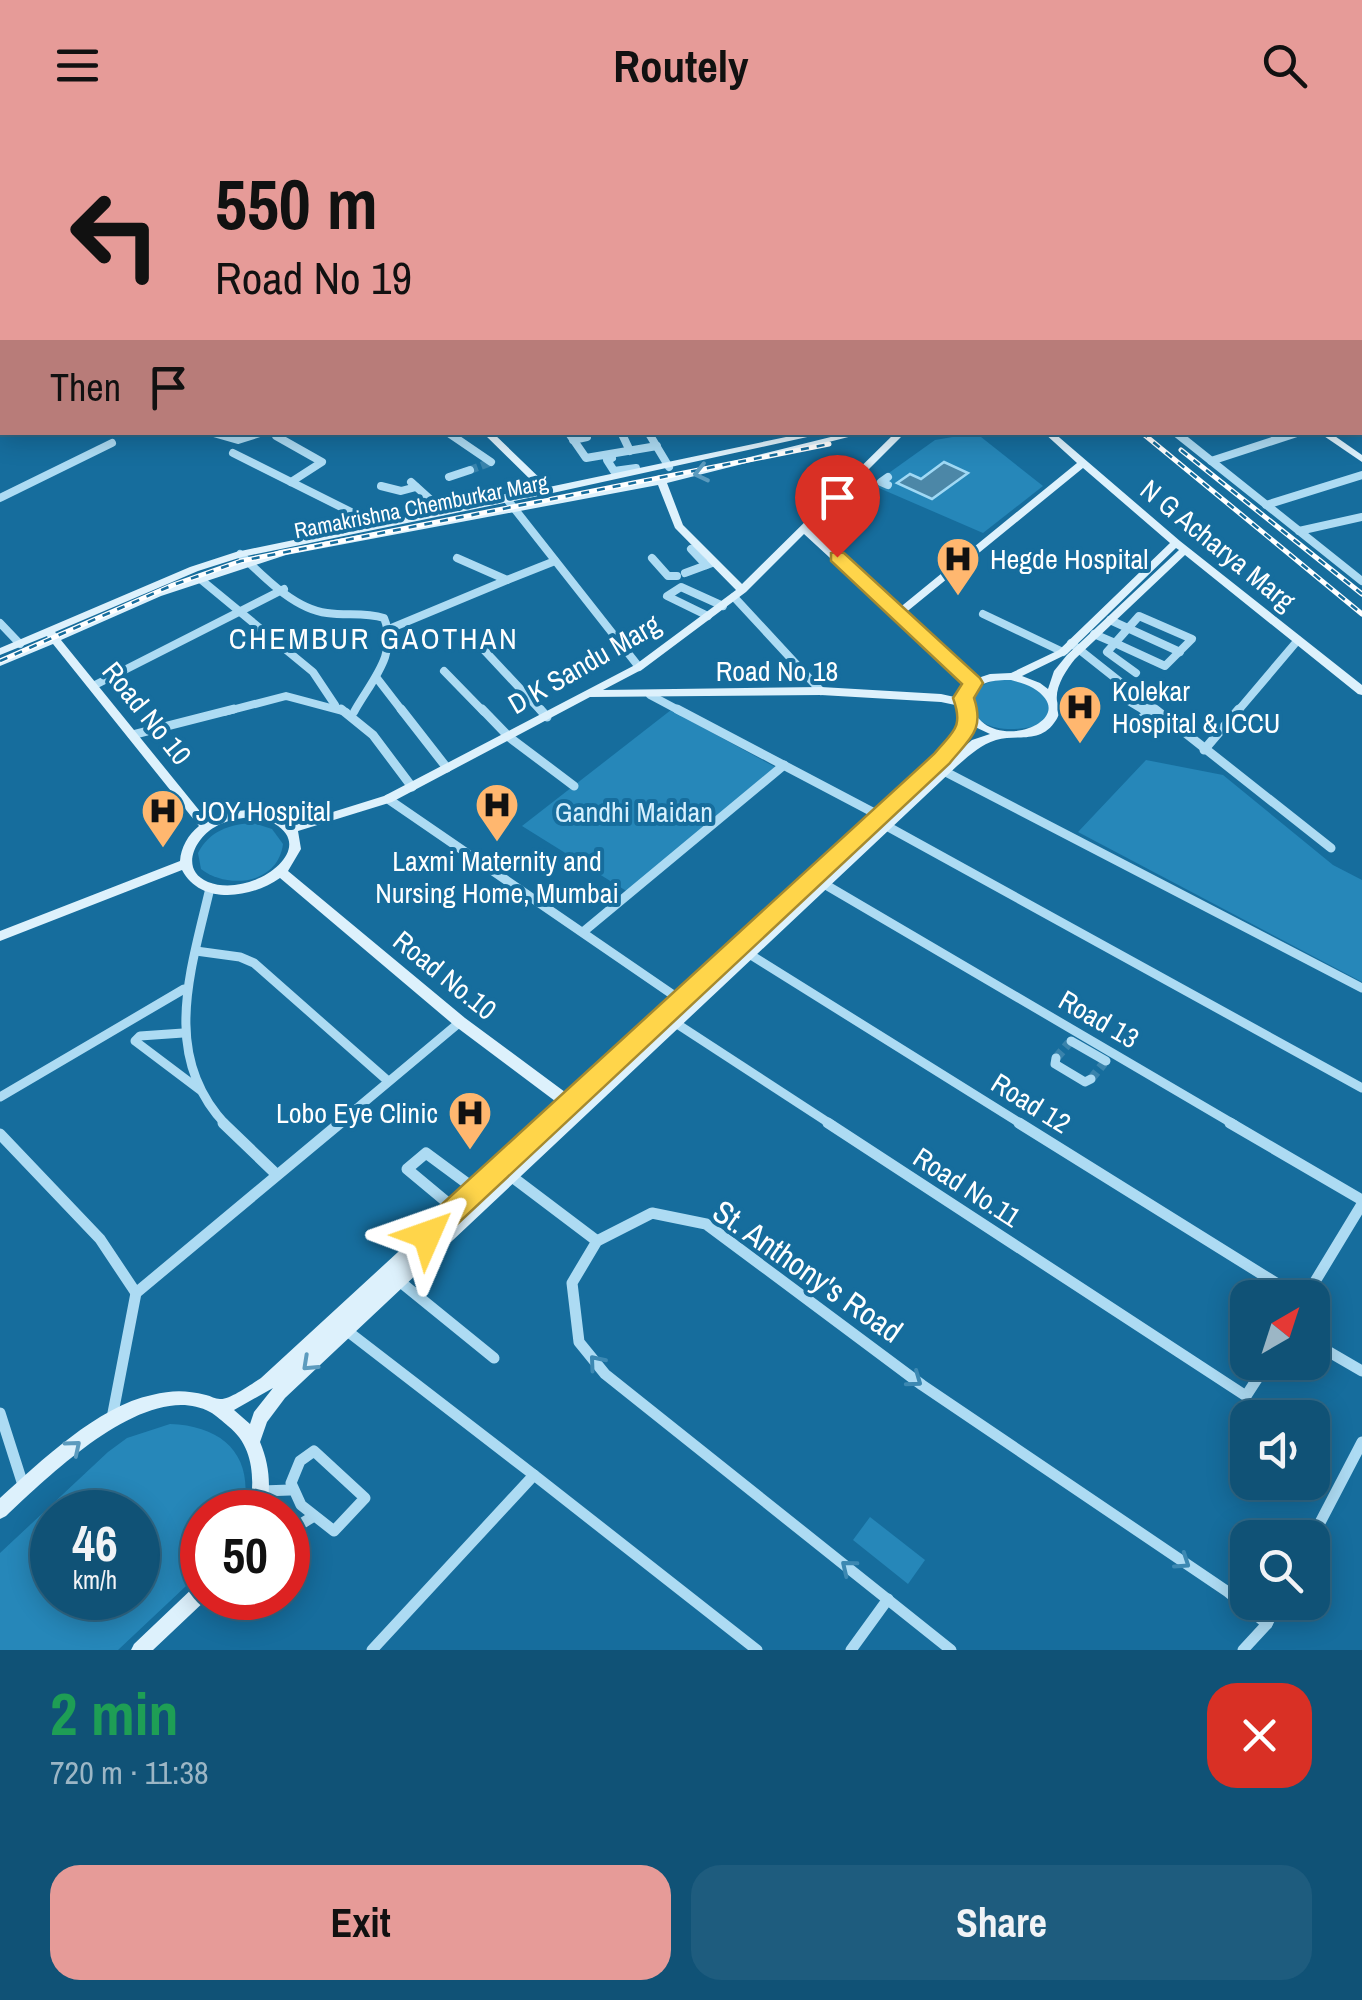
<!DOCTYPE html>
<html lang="en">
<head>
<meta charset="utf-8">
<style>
  body { margin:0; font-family:"Archivo Narrow",sans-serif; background:#1e5c7e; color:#f1f3f6; height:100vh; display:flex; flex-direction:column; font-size:38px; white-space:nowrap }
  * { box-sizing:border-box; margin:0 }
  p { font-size:32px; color:#9cb6c5 }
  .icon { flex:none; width:55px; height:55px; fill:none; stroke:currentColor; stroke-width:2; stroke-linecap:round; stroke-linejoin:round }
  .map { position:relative; height:1520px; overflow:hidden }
  .side { display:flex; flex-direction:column; background:#105276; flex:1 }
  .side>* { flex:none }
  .banner { position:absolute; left:0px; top:0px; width:1362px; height:305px; box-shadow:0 5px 25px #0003,0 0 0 2px #306988; background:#e69b98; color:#111; overflow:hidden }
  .needle { width:65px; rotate:39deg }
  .fabs { position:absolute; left:1230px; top:1150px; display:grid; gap:20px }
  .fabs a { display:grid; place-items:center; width:100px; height:100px; border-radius:20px; background:#105276; box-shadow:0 5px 25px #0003,0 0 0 2px #306988; font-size:50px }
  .speed { position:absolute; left:30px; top:1360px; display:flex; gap:20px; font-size:50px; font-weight:700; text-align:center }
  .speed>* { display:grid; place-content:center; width:130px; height:130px; border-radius:50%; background:#105276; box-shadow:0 5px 25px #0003,0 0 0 2px #306988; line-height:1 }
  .speed small { font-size:25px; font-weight:400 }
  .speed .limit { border:15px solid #d22; background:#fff; color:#111 }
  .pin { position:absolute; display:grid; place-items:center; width:85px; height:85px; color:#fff; margin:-102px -42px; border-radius:50% 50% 50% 0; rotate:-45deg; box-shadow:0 0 10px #0007 }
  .pin .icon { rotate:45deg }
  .me { position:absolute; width:110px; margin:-55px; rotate:47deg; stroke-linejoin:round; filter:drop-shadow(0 0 8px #0008) }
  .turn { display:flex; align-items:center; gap:35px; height:210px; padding:0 50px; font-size:45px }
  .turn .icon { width:130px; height:130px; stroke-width:2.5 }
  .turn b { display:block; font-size:70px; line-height:85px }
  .then { display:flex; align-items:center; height:95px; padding:0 50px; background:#0003; gap:20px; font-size:38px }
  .round { display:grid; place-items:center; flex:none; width:105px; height:105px; border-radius:30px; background:#1e5c7e }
  .headline { display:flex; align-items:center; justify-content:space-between; height:170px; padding:0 50px }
  h1 { font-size:60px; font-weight:800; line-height:75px; color:#1e9e55 }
  .action { display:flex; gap:20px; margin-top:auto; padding:20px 50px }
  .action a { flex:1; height:115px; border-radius:30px; background:#e69b98; color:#111; font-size:40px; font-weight:800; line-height:115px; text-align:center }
  .action a+a { background:#1e5c7e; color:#f1f3f6 }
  header { display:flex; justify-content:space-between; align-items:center; height:130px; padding:0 50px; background:#e69b98; color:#111; font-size:45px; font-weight:800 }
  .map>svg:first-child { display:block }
</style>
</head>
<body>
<header><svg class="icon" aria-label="menu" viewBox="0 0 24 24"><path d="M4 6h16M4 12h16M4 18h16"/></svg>Routely<svg class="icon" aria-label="search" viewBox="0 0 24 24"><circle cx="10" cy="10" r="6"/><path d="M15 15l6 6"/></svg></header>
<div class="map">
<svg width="1362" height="1520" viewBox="0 0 1362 1520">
  <rect width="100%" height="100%" fill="#166d9d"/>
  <g fill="#2687b9" fill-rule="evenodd">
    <path d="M976,303L1043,356L983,403L872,355L935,310Z"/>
    <path d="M1007,549C1026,552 1045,559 1051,579L1043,594C1018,602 970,605 971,567C980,553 992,550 1007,549Z"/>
    <path d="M671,580L775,637L628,762L522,696Z"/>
    <path d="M1146,630L1223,645L1333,735L1362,750V852L1078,702Z"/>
    <path d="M253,693L272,699L283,714C278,754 228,760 201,739L198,723C209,701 230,694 253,693Z"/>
    <path d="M170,1294C225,1296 255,1327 243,1382H202V1441L118,1520H0V1423L108,1322L127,1308ZM52,1382H138V1468H52Z"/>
    <path d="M870,1387L925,1430L908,1454L853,1410Z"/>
  </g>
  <path fill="#4c87a7" stroke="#a0d9f5" stroke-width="2.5" d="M944,332L968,343L932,369L897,353L910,344L921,349Z"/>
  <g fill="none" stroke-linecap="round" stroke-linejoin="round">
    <path stroke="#a0d9f5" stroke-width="2.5" d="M647,0L652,2"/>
    <path stroke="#3983ac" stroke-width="8" stroke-dasharray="8 4" stroke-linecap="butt" d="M470,340L489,333"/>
    <g stroke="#3983ac" stroke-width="9" stroke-dasharray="9 5" stroke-linecap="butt">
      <path d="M1056,928L1069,913"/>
      <path d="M1091,949L1104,933"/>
    </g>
    <g stroke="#addbf3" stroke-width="5">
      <path d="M555,0L560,2"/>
      <path d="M658,0L671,2"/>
      <path d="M706,0L710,2"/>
      <path d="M750,0L760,2"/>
      <path d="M848,0L858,2"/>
      <path d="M954,0L978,2"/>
      <path d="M1068,0L1075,2"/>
      <path d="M6,2L27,0"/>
      <path d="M226,2H237"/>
      <path d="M339,2L360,0"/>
      <path d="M410,2L421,0"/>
      <path d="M569,2L578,0"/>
      <path d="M778,2L784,0"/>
      <path d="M1097,2L1122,0"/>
      <path d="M1360,13L1362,7"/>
    </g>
    <g stroke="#addbf3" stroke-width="8">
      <path d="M210,302L238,310L263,302"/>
      <path d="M283,302L276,306L322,332L291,352"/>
      <path d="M447,302L491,332"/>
      <path d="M568,302L586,328L657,316"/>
      <path d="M621,302L630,321"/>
      <path d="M648,302L669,337"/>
      <path d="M1175,302L1362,451"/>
      <path d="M573,310L587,307L586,302"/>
      <path d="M233,323L375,394"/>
      <path d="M612,328L607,330L614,341L636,338"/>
      <path d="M1211,331L1300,302"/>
      <path d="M449,347L470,340"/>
      <path d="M888,347L881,352L888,355"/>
      <path d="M411,352L443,381"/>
      <path d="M381,356L401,361L416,357"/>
      <path d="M0,368L112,313"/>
      <path d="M506,368L639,537"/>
      <path d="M1266,375L1362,345"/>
      <path d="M1299,401L1362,387"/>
      <path d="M691,419L706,435"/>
      <path d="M240,424C263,446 294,479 327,483C347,486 364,482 384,488C399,524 371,551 354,582"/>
      <path d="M457,428L507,450L555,431"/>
      <path d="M652,428L668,446H677"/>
      <path d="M685,443L712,433"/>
      <path d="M199,448L313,542L335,575"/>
      <path d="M734,467L821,561"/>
      <path d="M983,484L1063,522"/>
      <path d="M708,486L667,466L681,457L723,476"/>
      <path d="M1139,486L1192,509L1165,536L1115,513Z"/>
      <path d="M1110,490L1180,522"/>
      <path d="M0,493L20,514"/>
      <path d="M389,499L507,450"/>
      <path d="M1094,504L1115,513"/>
      <path d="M1071,513L1158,582"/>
      <path d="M1115,513L1107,522L1136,543"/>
      <path d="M484,520L542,582"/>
      <path d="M444,541L484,582"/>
      <path d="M376,547L403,582"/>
      <path d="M93,556L284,459"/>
      <path d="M650,565L682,582"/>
      <path d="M1122,567L1147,582"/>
      <path d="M224,582L286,566L346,582"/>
      <path d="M1237,582L1298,510"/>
    </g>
    <g stroke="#addbf3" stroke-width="9">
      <path d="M341,579L373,605L412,657"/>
      <path d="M401,579L447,638"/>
      <path d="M482,579L509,607L574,656"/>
      <path d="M540,579L547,587"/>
      <path d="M677,579L882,687"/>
      <path d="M1143,579L1149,583"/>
      <path d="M1155,579L1331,718"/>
      <path d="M1131,597L1152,580"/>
      <path d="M132,605L234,579"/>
      <path d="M1204,620L1239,579"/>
      <path d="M938,638L1362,858"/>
      <path d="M388,669L685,873"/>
      <path d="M883,694L1362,958"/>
      <path d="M814,748L1235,995"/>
      <path d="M210,758C191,840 160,926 226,995"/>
      <path d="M583,802L784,635"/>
      <path d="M196,821L240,827L254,833L388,951"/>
      <path d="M746,822L1023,995"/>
      <path d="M671,890L832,995"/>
      <path d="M183,903L140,906L135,911L200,960"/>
      <path d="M1071,911L1106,931"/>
      <path d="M1056,928L1055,934L1085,952L1091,949"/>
      <path d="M0,967L184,859"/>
      <path d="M337,995L460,892"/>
    </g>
    <g stroke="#addbf3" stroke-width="11">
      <path d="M223,993L275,1043"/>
      <path d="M828,993L1246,1266L1268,1232"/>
      <path d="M1019,993L1300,1168"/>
      <path d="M1230,993L1362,1070"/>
      <path d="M0,1004L100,1109L136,1163"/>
      <path d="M507,1043L597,1111"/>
      <path d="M455,1079L407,1039L426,1023L476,1060"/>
      <path d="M398,1150L494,1228"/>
      <path d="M1305,1168L1362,1074"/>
      <path d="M346,1200L534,1345"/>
      <path d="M1312,1212L1362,1241"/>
      <path d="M0,1283L24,1358"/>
      <path d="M112,1288L136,1163L340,993"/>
      <path d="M314,1321L365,1368L334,1401L301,1375L291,1353L300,1331Z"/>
      <path d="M262,1361L290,1360"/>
      <path d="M288,1392L301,1394L314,1386"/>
      <path d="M1312,1408L1362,1312"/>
      <path d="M372,1520L534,1345L757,1520"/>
      <path d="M851,1520L888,1469"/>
      <path d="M951,1520L605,1244L579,1212L572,1153L597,1111L652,1083L706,1094L922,1255L1228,1462L1267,1494"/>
      <path d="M1243,1520L1267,1494L1278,1472"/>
    </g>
    <g fill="#ddf1fc" fill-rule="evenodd">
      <path d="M595,0H603L605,2H598Z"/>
      <rect x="0" y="82" width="2" height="4"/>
      <rect x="1360" y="117" width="2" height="5"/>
      <rect x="1360" y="132" width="2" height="5"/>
      <rect x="0" y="141" width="2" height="4"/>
      <rect x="0" y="165" width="2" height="4"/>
      <rect x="1360" y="193" width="2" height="6"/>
      <path d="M482,302H492L549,357L810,302H830L548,364L242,427L198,441L55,502L57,504L153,462L280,420L656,350L657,346L660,345L665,348L851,302H868L667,353L683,395L742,454L896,302H906L810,398L898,479L1077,333L1043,302H1053L1180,411L1362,555V565L1358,564L1185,425L1075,529C1066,540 1055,557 1057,571C1059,581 1061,584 1054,593C1039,614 1015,604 996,610C980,615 970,625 957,636L285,1268L267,1292L260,1312C270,1336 271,1357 266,1382H249C255,1352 255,1317 228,1296C223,1292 216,1285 210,1282C147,1248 48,1347 6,1386L0,1389V1368C40,1332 98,1276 152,1265C173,1260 185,1260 206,1265C211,1266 215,1269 220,1269C230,1270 253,1253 261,1248L559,974L455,896L280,748C252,768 201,776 182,740L0,811V801L180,731C181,717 188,705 199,696L53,514L0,536V529L48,508L47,506L0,525V518L190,437L236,422L540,359ZM1083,338L1170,413L1059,520L1011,543L990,544L975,549L904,484ZM658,355L675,398L736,460L635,535L384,666L291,695C268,673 233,679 207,690L61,510L161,466L286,425ZM804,404L967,554L959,568L941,564L821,557L603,560L643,539L746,462ZM1176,418L1179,420L1067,525L1054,541L1048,559L1040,553L1022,546L1067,524ZM1011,550C1018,552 1027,554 1033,558C1089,592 977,631 970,567C979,551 993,550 1011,550ZM821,565L941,572L960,576L965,587L958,604L938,626L569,965L465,888L288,741L301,719L298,701L392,672L590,567ZM973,596L990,604L972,610L949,630L579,973L946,632L967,608ZM253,687C260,689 269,691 275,694C319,720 251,769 208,752C179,740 195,708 215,697C226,690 240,688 253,687ZM273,1258L254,1282L250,1294L234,1280Z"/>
      <path d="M1318,302H1329L1362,325V332Z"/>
      <path d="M202,1452V1468H208L153,1520H131L134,1514L196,1455Z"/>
    </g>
    <g fill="#fff" fill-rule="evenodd">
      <path d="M661,0H674L676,2H664Z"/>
      <path d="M683,0H698L700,2H686Z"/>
      <rect x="0" y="147" width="2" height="6"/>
      <rect x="1360" y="167" width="2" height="6"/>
      <rect x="1360" y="184" width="2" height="6"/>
    </g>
    <defs>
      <g id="rail">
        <path d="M634,0L638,2"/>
        <path d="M1141,302L1362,484"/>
        <path d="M1181,320L1362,464"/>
        <path d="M0,531L173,455L241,431L829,314"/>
      </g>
    </defs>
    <use href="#rail" stroke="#fff" stroke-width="5"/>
    <use href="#rail" stroke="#166d9d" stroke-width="2.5" stroke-dasharray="8" stroke-linecap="butt"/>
  </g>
  <defs><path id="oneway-chevron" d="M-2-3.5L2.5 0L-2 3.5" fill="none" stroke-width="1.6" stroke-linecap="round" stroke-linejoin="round" transform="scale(2.5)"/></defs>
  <g stroke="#5c9bbe">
    <use href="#oneway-chevron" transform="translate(701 343) rotate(167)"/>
    <use href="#oneway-chevron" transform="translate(309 1234) rotate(137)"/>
    <use href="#oneway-chevron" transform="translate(74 1317) rotate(-40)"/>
  </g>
  <g stroke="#3c88b2">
    <use href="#oneway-chevron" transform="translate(596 1232) rotate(-130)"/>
    <use href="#oneway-chevron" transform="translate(915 1250) rotate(36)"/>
    <use href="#oneway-chevron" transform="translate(1183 1432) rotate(34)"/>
    <use href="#oneway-chevron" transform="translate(848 1437) rotate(-141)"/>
  </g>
  <path fill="#ffd54a" stroke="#a68a30" stroke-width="2.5" d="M837,422L844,423L980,548L983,553L974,568C985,601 969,609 949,634L436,1114L427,1117L417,1114L413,1105L417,1097L934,624C953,601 964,598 953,568L962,554L831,431V423Z"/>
  <defs>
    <symbol id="hospital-pin" viewBox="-11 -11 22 30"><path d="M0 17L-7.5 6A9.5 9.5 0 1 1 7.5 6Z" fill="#ffb76f" stroke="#166d9d"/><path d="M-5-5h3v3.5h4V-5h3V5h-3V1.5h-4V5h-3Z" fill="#111"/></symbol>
  </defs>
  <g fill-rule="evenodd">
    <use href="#hospital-pin" x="933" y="404" width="50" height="68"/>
    <use href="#hospital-pin" x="1055" y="552" width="50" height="68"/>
    <use href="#hospital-pin" x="472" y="650" width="50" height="68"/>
    <use href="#hospital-pin" x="138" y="656" width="50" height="68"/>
    <use href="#hospital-pin" x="445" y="958" width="50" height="68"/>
  </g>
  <g text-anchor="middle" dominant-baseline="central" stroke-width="8" stroke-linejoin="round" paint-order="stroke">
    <g font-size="22" fill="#fff" stroke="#166d9d">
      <text transform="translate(421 376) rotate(-11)">Ramakrishna Chemburkar Marg</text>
    </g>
    <g font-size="28" fill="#fff" stroke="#166d9d">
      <text transform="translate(1218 415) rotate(39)">N G Acharya Marg</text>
      <text transform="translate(584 534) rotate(-30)">D K Sandu Marg</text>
      <text x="777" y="541">Road No 18</text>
      <text transform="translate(147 583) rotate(51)">Road No 10</text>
      <text transform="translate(445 845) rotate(39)">Road No.10</text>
      <text transform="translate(1099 889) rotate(30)">Road 13</text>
      <text transform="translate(1031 973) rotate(32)">Road 12</text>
      <text transform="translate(967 1057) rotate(33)">Road No.11</text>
    </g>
    <g font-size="28" fill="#fff" stroke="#166d9d" text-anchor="start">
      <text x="990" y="429">Hegde Hospital</text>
      <text x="1112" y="561">Kolekar<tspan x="1112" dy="32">Hospital &amp; ICCU</tspan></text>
      <text x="196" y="681">JOY Hospital</text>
      <text x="497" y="731" text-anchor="middle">Laxmi Maternity and<tspan x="497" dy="32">Nursing Home, Mumbai</tspan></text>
      <text x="438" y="983" text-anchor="end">Lobo Eye Clinic</text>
    </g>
    <g font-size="28" fill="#d5effd" stroke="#166d9d">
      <text x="634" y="682">Gandhi Maidan</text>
    </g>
    <g font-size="30" letter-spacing="2.5" fill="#fff" stroke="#166d9d">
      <text x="374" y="508">CHEMBUR GAOTHAN</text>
    </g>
    <g font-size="32" fill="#fff" stroke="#166d9d">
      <text transform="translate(808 1141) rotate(35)">St. Anthony's Road</text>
    </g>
  </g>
</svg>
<div class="fabs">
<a><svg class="needle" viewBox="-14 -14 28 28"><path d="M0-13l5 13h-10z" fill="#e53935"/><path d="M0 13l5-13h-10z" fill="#9cb6c5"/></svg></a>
<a><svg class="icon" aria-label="sound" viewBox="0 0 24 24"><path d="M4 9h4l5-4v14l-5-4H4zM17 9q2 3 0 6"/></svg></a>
<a><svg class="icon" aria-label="search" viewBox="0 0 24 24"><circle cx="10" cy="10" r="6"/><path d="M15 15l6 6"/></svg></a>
</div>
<div class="speed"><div>46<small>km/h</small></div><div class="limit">50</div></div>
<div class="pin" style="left:837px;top:427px;background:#d93025"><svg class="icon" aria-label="arrive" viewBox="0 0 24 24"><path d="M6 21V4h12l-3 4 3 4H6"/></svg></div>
<svg class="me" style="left:427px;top:1105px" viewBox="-20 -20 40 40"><path d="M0-17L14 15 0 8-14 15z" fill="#ffd54a" stroke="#fff" stroke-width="4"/></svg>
<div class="banner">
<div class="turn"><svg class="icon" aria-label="left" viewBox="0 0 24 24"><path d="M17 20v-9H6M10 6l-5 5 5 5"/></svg><div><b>550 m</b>Road No 19</div></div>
<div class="then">Then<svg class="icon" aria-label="arrive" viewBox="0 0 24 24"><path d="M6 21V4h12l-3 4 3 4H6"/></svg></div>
</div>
</div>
<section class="side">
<div class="headline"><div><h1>2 min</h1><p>720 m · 11:38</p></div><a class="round" style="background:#d93025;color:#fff"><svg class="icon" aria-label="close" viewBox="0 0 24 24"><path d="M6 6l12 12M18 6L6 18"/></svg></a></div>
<div class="action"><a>Exit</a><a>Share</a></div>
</section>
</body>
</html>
